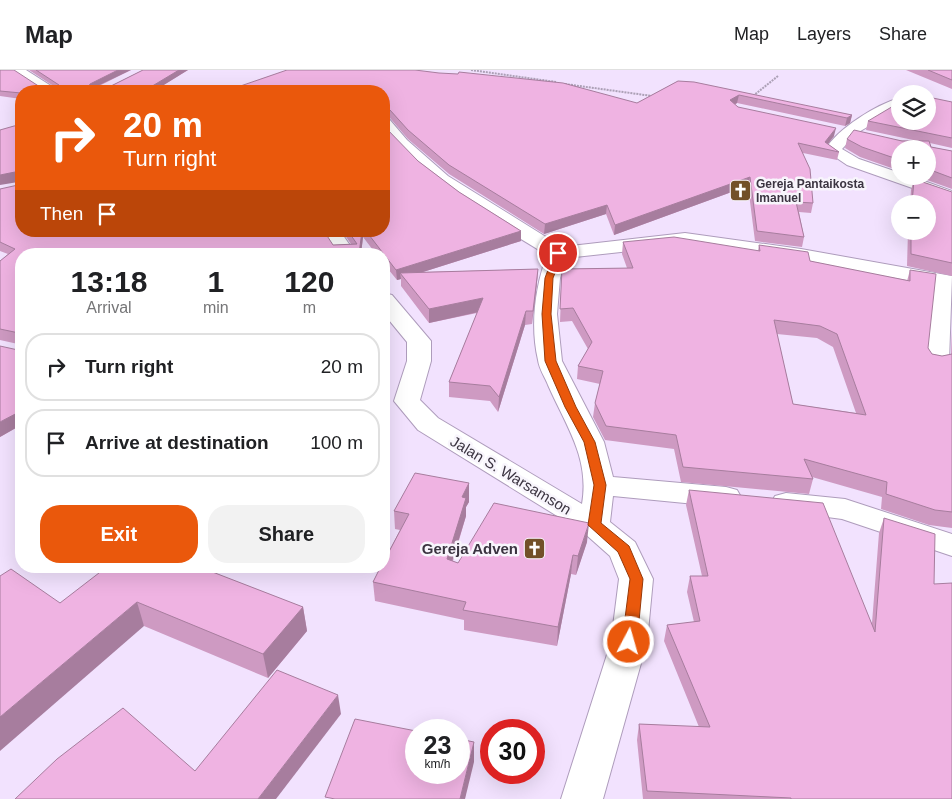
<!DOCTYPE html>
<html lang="en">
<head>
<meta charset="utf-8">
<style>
  body { margin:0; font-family:Arial,sans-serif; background:#f2f2f2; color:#202124; height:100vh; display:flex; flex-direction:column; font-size:19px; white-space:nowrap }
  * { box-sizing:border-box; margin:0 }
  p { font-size:16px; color:#757577 }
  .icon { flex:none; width:28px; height:28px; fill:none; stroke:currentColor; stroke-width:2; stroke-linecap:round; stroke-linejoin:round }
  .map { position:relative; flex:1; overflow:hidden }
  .side { position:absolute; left:15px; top:178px; width:375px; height:325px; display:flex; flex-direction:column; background:#fff; border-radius:20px; box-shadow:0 5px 20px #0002 }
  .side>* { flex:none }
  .banner { position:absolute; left:15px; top:15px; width:375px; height:152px; border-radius:20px; box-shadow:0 5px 20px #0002; background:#ea580c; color:#fff; overflow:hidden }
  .fabs { position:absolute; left:891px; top:15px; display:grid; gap:10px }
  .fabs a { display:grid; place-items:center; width:45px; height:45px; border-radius:50%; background:#fff; box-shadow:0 5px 20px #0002; font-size:25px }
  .speed { position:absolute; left:405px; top:649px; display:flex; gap:10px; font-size:25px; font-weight:700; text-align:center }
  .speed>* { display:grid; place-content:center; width:65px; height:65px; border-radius:50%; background:#fff; box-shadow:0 5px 20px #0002; line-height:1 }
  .speed small { font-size:12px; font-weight:400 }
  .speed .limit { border:8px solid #d22; background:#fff; color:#111 }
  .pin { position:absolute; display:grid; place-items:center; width:42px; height:42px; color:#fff; margin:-21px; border:2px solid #fff; border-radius:50%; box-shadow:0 1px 5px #0007 }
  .me { position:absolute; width:55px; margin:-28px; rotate:6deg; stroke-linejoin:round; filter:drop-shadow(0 0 4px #0008) }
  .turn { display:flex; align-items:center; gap:18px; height:105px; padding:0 25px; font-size:22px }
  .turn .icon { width:65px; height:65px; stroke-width:2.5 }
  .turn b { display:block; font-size:35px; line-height:42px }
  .then { display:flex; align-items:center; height:48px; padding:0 25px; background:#0003; gap:10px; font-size:19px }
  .eta { display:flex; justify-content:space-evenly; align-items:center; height:85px; text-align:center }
  .eta b { font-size:30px; font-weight:600; line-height:35px }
  .primary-button { display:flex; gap:10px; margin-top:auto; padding:10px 25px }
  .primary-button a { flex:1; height:58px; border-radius:20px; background:#ea580c; color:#fff; font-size:20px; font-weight:600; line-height:58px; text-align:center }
  .primary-button a+a { background:#f2f2f2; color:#202124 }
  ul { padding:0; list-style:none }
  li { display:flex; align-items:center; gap:15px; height:68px; margin:0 10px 8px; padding:0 15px; border:2px solid #e0e0e0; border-radius:20px }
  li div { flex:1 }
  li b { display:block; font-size:19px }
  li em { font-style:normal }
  header { display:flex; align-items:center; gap:30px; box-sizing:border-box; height:70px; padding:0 25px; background:#fff; border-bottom:1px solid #e0e0e0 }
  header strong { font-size:24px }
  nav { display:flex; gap:28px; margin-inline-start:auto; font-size:18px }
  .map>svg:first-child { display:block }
</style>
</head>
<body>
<header>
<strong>Map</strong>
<nav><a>Map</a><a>Layers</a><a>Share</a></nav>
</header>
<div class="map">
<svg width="952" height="729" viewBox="0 0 952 729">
  <rect width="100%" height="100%" fill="#f2e2fe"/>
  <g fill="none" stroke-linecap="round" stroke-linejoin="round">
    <defs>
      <g id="minor">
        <path d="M10,0H26L59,21H43Z"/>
        <path d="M900,28V38L857,63L842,79L859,89L900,103V106H910L952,121V132L847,95L825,80C837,59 877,34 900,28Z"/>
        <path d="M384,48L389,49L407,70L448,106L562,177L685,163L801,179L952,206L949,291L946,296L937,298L928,296L925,291L934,215L801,191L685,175L566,188L560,208L557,244L562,291L604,372L613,407L726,417L737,420L741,427L737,434L726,437L613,426L610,452L635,472L653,509L647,572L603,729H561L611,572L619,509L610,486L583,462L418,360L394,331L407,291V272L384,244V223L392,225L431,271V291L420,330L438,348L582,434C590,388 566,356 548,315C545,307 539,299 538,290C530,256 535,217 547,185C489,149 427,117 384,61Z"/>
        <path d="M321,161H340L356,184H336Z"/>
        <path d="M786,423L845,429L952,464V486L842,449L775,440L771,433L775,426Z"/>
      </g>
    </defs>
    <use href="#minor" stroke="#ae9cbc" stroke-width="2"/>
    <g stroke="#aca0b6" stroke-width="2" stroke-dasharray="2 1" stroke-linecap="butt">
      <path d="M471,0L556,12"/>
      <path d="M565,14L652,26"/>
      <path d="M753,26L778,6"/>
    </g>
    <use href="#minor" fill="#fff" fill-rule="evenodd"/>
  </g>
  <g fill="#ce9ac2" fill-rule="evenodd">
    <path d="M0,0L40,17H55L29,0H131L97,17H109L143,0H188L154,21H21V29L0,26Z"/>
    <path d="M906,0H952V19Z"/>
    <path d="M678,11L852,45L850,53L845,56L737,33L735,35L738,37L834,66L828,74L839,82L837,90L803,83L813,133L811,143L799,142L804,167L802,177L755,171L748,116L614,165L606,144L544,164L449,104L408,69L390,48L384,47V21L637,33Z"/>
    <path d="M952,32V78L930,73L931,77L952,81V119L916,106H928V79H900V101L860,87L845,78L847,69L918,71L866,60L868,51Z"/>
    <path d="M418,91L459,122L521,161V171L423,202L538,199L537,212L532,254L525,255L498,342L490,331L449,327V312L477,243L429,253L401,216V209L397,210L384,194V184H376L363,167L361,184H21V355L0,367L18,280V274L0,270V191L8,184L0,181V119L333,175L351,174L342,161H384Z"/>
    <path d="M914,109L952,122V206L907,196L908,161H928V134H910L911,120Z"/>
    <path d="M623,172L758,181L759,175L810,191L907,211L910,200L928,278L932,284L942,286L951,284L952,259V458L929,455L881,439L882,427L812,407L813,409L809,424L681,412L674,379L605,370L593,347L595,333L600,314L577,309L578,296L588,279L572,251L560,252L562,199L627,198L622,184ZM777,264L817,268L833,277L856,343L793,334Z"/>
    <path d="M469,413V432L466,437V446L453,491L458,493L587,472L576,505L571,504L557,576L464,560V550L375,531L373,512L400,460L395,459L394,441Z"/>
    <path d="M689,420L872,553L879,463L884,448L934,514L952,729H643L637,670L639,654L699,657L664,571L667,555L694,552L687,522L690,506H702L686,435Z"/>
    <path d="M108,496H212V497L208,501L303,537L307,561L268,608L144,556Z"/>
  </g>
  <g fill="#a77d9e">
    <path d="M118,0H131L91,19L89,16L90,14Z"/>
    <path d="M179,0H188L154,21H144Z"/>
    <path d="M739,25L737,33L728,38L730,30Z"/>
    <path d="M852,45L850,53L845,56L847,48Z"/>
    <path d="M836,58L834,66L824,79L825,72Z"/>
    <path d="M21,99V110L18,112L0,115V105Z"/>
    <path d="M750,107L748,116L614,165L615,155Z"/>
    <path d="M607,135L606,144L544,164L545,154Z"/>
    <path d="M362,161H363V167L361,184H359Z"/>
    <path d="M521,161V171L404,208L400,203L401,209L397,210L396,200Z"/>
    <path d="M538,199L537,212L532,254L533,241Z"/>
    <path d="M483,228V241L429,253V239Z"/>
    <path d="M526,241L525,255L498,342L499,327Z"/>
    <path d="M387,282V294L384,307V292Z"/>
    <path d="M21,341V355L0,367V352Z"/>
    <path d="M469,413V432L466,437V446L447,508V489L462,427Z"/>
    <path d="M589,453L587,472L576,505L578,486Z"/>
    <path d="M573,485L571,504L557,576L558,557Z"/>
    <path d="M187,496H212V497L192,515Z"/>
    <path d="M137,532L144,556L0,681V647Z"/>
    <path d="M303,537L307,561L268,608L263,584Z"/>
    <path d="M338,625L341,644L276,729H258Z"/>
    <path d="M474,672V692L465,729H460Z"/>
  </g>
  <g fill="#efb3e2" stroke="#a77d9e" fill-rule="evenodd">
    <path d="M0,0H14L40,17H58L59,15L36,0H118L90,14L89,16L109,17L143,0H179L144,21H21V23L0,21Z"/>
    <path d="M287,0H415L439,3L458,4L459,2L563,13L637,33L678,11L694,12L852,45L847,48L739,25L730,30L738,37L836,58L825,72L839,82L798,73L810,99L813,133L796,132L804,167L757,161L750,107L615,155L607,135L545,154L449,95L408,60L390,40L384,39V21H226Z"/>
    <path d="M928,0H952V10Z"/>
    <path d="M928,27L952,32V68L868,51L900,32V51H928Z"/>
    <path d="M21,55V99L15,102L0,105V60L14,56Z"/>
    <path d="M384,56L418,91L459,122L521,161L396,200L366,161H384Z"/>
    <path d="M854,60L902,71H929L931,77L952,81V108L928,99V79H900V90L862,77L847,69Z"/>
    <path d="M914,109L952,122V193L911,184V161H928V134H912Z"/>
    <path d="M20,113H21V161H324L333,175L357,174L348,161H362L359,184H21V341L0,352V276L18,280L19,263L0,259V191L15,179L0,172V119L18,115Z"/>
    <path d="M674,167L760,181L759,175L808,182L810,191L910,211V200L936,204L928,278L932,284L942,286L952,284V442L935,440L886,424L887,412L804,389L813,409L683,397L676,365L606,356L595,333L603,301L578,296L592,272L573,238L560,239L562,199L633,198L623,172ZM774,250L820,256L837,264L866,345L793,334Z"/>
    <path d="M538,199L533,241H526L499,327L490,316L449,312L483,228L429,239L400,203Z"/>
    <path d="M384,282H387L384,292Z"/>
    <path d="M415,403L469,413L462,427L466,428L447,489L458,493L494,433L589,453L578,486L573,485L558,557L463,540L466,532L373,512L381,496H384V491L409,444L394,441Z"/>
    <path d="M689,420L823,433L875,562L884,448L935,464L934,514L952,513V729H791V728L647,721L639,654L710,657L667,555L700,551L690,506H708Z"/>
    <path d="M108,496H197L303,537L263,584L137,532L0,647V506L11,499L60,533Z"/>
    <path d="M277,600L338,625L258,729H15L57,689L123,638L195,701Z"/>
    <path d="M355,649L416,661V702H459V669L474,672L460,729H335L325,727Z"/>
  </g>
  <path fill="#ea580c" stroke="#983908" d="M555,181L563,183L553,208L551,244L556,291L576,337L595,372L606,415L601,453L629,476L643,509L637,572L634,576H624L622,572L630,509L618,482L588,455L594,415L584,372L565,337L545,291L542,244L545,208Z"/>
  <defs>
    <symbol id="church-square" viewBox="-11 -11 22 22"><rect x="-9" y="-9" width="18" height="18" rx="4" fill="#725028" stroke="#f8f5fc"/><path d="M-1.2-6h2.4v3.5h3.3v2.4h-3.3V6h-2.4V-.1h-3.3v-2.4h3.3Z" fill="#fff"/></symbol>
  </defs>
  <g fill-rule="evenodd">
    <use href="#church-square" x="728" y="108" width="25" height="25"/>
    <use href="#church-square" x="522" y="466" width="25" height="25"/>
  </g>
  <g text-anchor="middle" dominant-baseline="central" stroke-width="5" stroke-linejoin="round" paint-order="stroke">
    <g font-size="12" font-weight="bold" fill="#3b3441" stroke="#f8f5fc" text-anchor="start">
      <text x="756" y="114">Gereja Pantaikosta<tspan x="756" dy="14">Imanuel</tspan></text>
    </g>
    <g font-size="15" fill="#3b3441" stroke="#f8f5fc">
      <text transform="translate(511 405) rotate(31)">Jalan S. Warsamson</text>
    </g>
    <g font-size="15" font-weight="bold" fill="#3b3441" stroke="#f8f5fc" text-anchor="end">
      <text x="518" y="478">Gereja Adven</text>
    </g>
  </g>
</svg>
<div class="fabs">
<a><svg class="icon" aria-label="layers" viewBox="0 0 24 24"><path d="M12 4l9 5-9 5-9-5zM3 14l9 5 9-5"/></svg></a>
<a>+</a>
<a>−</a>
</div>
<div class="speed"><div>23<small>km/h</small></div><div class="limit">30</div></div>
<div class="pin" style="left:558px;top:183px;background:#d93025"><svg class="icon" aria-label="arrive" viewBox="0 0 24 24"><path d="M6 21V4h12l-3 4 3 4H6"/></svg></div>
<svg class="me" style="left:629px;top:572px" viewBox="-20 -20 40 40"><circle r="17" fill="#ea580c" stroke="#fff" stroke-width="3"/><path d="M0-11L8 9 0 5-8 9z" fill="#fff"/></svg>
<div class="banner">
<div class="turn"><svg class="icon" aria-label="right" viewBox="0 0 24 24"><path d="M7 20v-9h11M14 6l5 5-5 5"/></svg><div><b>20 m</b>Turn right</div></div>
<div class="then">Then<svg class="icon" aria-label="arrive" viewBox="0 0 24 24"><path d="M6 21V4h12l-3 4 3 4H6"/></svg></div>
</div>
<section class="side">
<div class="eta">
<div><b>13:18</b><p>Arrival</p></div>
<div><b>1</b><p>min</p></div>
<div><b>120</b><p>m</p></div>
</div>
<ul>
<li><svg class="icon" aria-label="right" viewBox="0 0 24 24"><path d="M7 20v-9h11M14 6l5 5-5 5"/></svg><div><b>Turn right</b></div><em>20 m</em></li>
<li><svg class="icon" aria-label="arrive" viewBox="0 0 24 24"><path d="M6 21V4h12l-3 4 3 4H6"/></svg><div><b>Arrive at destination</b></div><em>100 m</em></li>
</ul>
<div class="primary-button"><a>Exit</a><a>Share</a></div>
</section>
</div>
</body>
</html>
